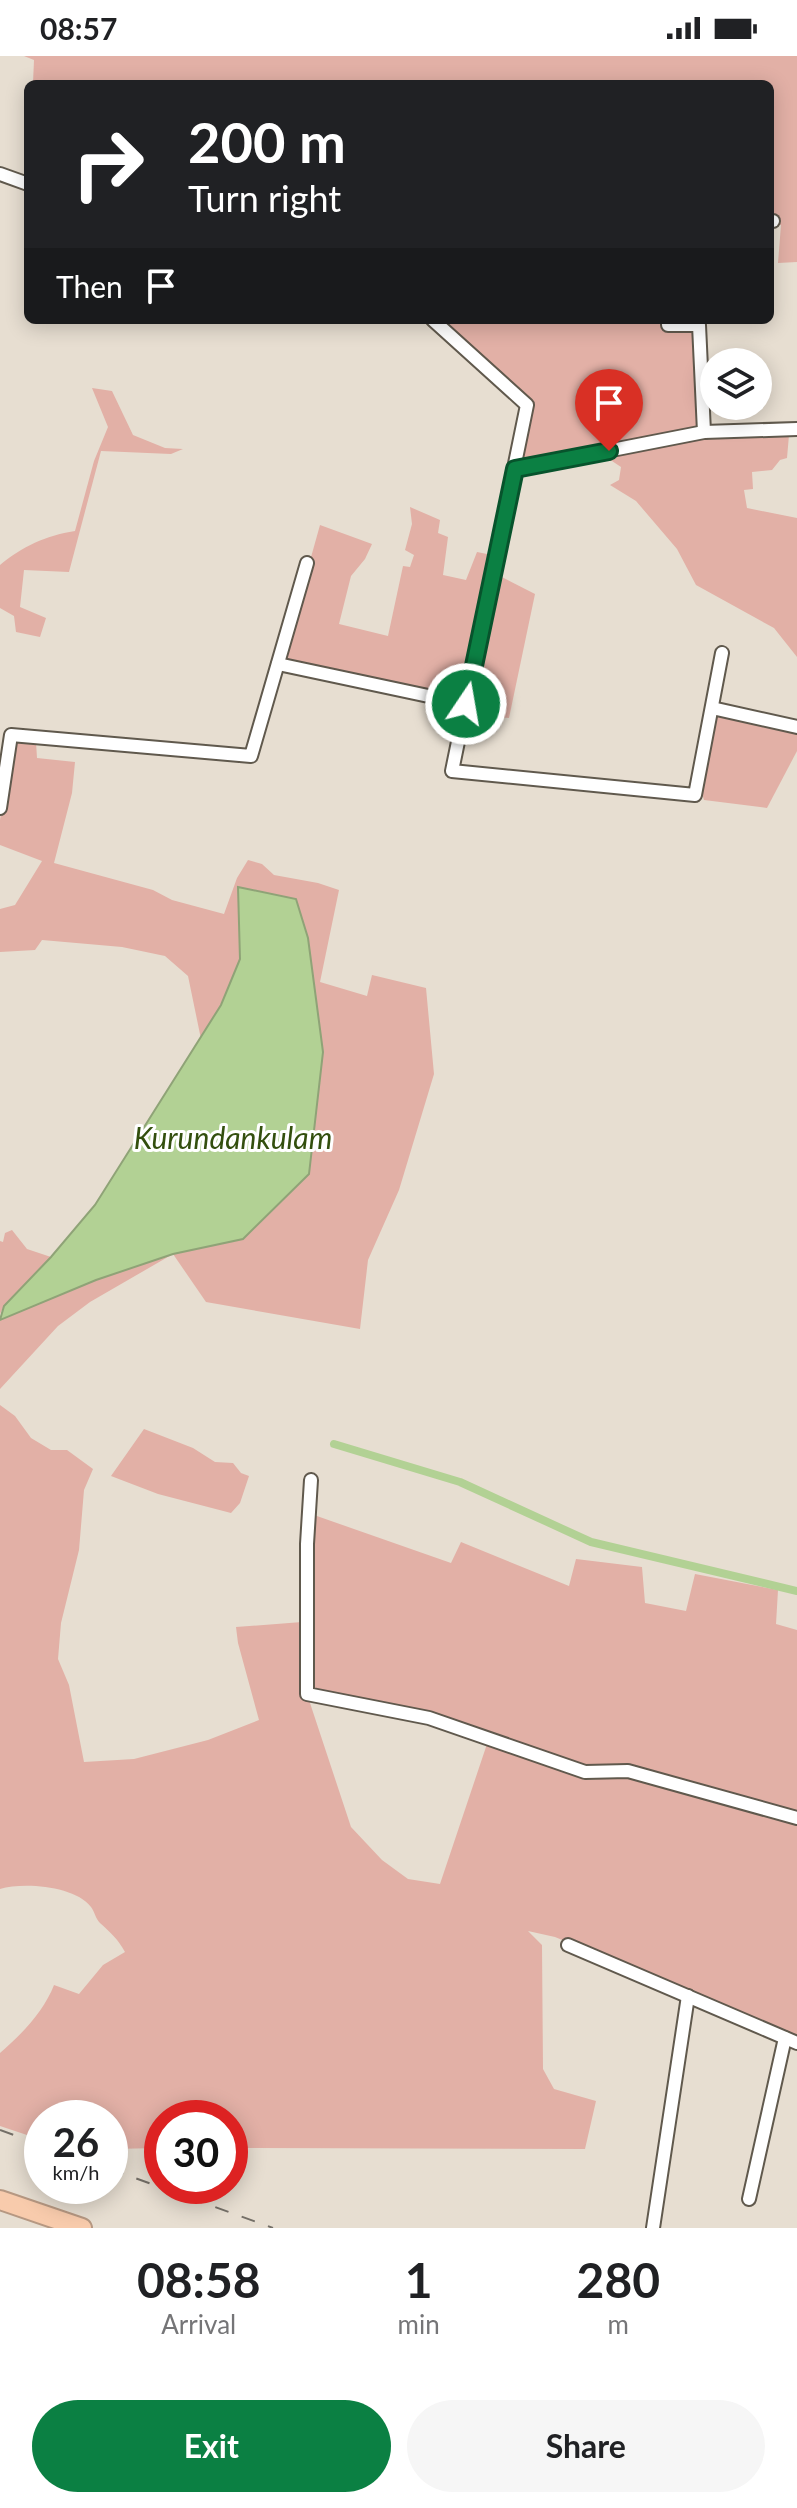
<!DOCTYPE html>
<html lang="en">
<head>
<meta charset="utf-8">
<style>
  body { margin:0; font-family:Lato,sans-serif; background:#f6f6f6; color:#202124; height:100vh; display:flex; flex-direction:column; font-size:30px; white-space:nowrap }
  * { box-sizing:border-box; margin:0 }
  p { font-size:26px; color:#757577 }
  .icon { flex:none; width:44px; height:44px; fill:none; stroke:currentColor; stroke-width:2; stroke-linecap:round; stroke-linejoin:round }
  .map { position:relative; height:2172px; overflow:hidden }
  .side { display:flex; flex-direction:column; background:#fff; flex:1 }
  .side>* { flex:none }
  .banner { position:absolute; left:24px; top:24px; width:750px; height:244px; border-radius:12px; box-shadow:0 4px 20px #0003; background:#202124; color:#fff; overflow:hidden }
  .buttons { position:absolute; left:700px; top:292px; display:grid; gap:16px }
  .buttons a { display:grid; place-items:center; width:72px; height:72px; border-radius:50%; background:#fff; box-shadow:0 4px 20px #0003; font-size:40px }
  .speed { position:absolute; left:24px; top:2044px; display:flex; gap:16px; font-size:40px; font-weight:700; text-align:center }
  .speed>* { display:grid; place-content:center; width:104px; height:104px; border-radius:50%; background:#fff; box-shadow:0 4px 20px #0003; line-height:1 }
  .speed small { font-size:20px; font-weight:400 }
  .speed .limit { border:12px solid #d22; background:#fff; color:#111 }
  .pin { position:absolute; display:grid; place-items:center; width:68px; height:68px; color:#fff; margin:-82px -34px; border-radius:50% 50% 50% 0; rotate:-45deg; box-shadow:0 0 8px #0007 }
  .pin .icon { rotate:45deg }
  .me { position:absolute; width:88px; margin:-44px; rotate:12deg; stroke-linejoin:round; filter:drop-shadow(0 0 6px #0008) }
  .turn { display:flex; align-items:center; gap:28px; height:168px; padding:0 32px; font-size:36px }
  .turn .icon { width:104px; height:104px; stroke-width:2.5 }
  .turn b { display:block; font-size:56px; line-height:68px }
  .then { display:flex; align-items:center; height:76px; padding:0 32px; background:#0003; gap:16px; font-size:30px }
  .eta { display:flex; justify-content:space-evenly; align-items:center; height:136px; text-align:center }
  .eta b { font-size:48px; font-weight:700; line-height:56px }
  .button { display:flex; gap:16px; margin-top:auto; padding:16px 32px }
  .button a { flex:1; height:92px; border-radius:48px; background:#0b8043; color:#fff; font-size:32px; font-weight:700; line-height:92px; text-align:center }
  .button a+a { background:#f6f6f6; color:#202124 }
  .status { display:flex; justify-content:space-between; align-items:center; height:56px; padding:0 40px; background:#fff; direction:ltr }
  .status svg { height:22px; fill:currentColor }
  .map>svg:first-child { display:block }
</style>
</head>
<body>
<div class="status"><b>08:57</b><svg viewBox="0 0 49 12"><path d="M0 12V9h3v3zM5 12V6h3v6zM10 12V3h3v9zM15 12V0h3v12zM26 1h20v11H26zM47 4h2v5h-2z"/></svg></div>
<div class="map">
<svg width="797" height="2172" viewBox="0 0 797 2172">
  <rect width="100%" height="100%" fill="#e7ded1"/>
  <g fill="#e2b0a6">
    <path d="M24,0H797V206L778,207L781,169H774L773,145H770V28H37L33,27L34,4Z"/>
    <path d="M439,264H703L708,373L521,410L531,347Z"/>
    <path d="M92,332L112,335L133,379L165,392L183,393L171,398L101,395L69,516L24,514L20,551L46,562L40,581L16,576L14,560L0,552V509C23,490 45,480 75,475L94,405L108,371Z"/>
    <path d="M789,379L787,402L780,404L772,414L752,416L753,433L744,434L747,452L797,462V601L774,572L696,529L677,493L636,445L610,429L619,424L621,411L612,405L591,402L705,380Z"/>
    <path d="M410,451L440,464L438,477L448,481L443,519L466,524L477,496L492,499L461,640L282,605L320,469L372,488L365,503L351,520L339,568L388,580L403,510L410,511L414,499L405,494L412,468Z"/>
    <path d="M498,519L535,538L509,662L464,658Z"/>
    <path d="M719,659L797,675V695L767,752L704,744L702,737L713,664Z"/>
    <path d="M13,683L36,686L37,702L75,706L72,737L54,807L153,834L172,844L224,858L237,822L248,804L262,808L274,819L318,827L339,834L320,926L367,940L372,919L426,932L434,1018L399,1134L368,1204L360,1273L206,1246L173,1198L90,1246L58,1270L0,1333V1264L96,1224L173,1198L243,1183L309,1118L323,996L308,882L238,832L240,903L221,949L201,983L188,920L165,900L122,891L42,884L35,894L0,896V853L15,849L42,805L0,789V764Z"/>
    <path d="M12,1174L27,1193L51,1201L4,1250L0,1258V1185L3,1186L5,1177Z"/>
    <path d="M0,1349L15,1360L31,1382L51,1394H67L93,1413L84,1434L79,1494L61,1567L58,1603L69,1629L84,1706L134,1703L208,1684L259,1664L238,1587L236,1571L302,1566L309,1644L351,1771L382,1804L408,1823L440,1828L487,1688L585,1724L629,1721L797,1769V1981L555,1881L528,1875L542,1889L543,2013L554,2033L596,2045L585,2093L230,2092V2062H162V2092L110,2093V2062H42V2084L0,2070V1997C22,1978 44,1955 54,1929L79,1938L103,1909L125,1896C118,1883 111,1877 100,1867C95,1862 95,1856 91,1851C75,1830 24,1826 0,1833Z"/>
    <path d="M144,1373L193,1392L215,1406L233,1407L241,1417L249,1420L240,1447L231,1457L158,1438L111,1420Z"/>
    <path d="M314,1459L451,1507L461,1486L569,1530L576,1503L642,1511L645,1547L686,1555L695,1518L778,1534L776,1568L797,1574V1757L585,1712L311,1634L310,1556Z"/>
  </g>
  <path fill="#b2d194" stroke="#8fa377" stroke-width="2" d="M238,831L296,843L308,882L323,996L309,1118L243,1183L173,1198L96,1224L0,1264L4,1250L51,1201L95,1149L221,949L240,903Z"/>
  <g fill="none" stroke-linecap="round" stroke-linejoin="round">
    <path stroke="#b2d194" stroke-width="8" d="M334,1388L460,1426L591,1486L797,1535"/>
    <defs>
      <g id="minor">
        <path d="M0,118L28,128"/>
        <path d="M770,165H773"/>
        <path d="M433,264L527,349L452,715L695,739L722,597"/>
        <path d="M668,264V269H699L704,376"/>
        <path d="M515,413L704,376L797,373"/>
        <path d="M278,608L466,648"/>
        <path d="M712,652L797,671"/>
        <path d="M0,752L11,679L251,700L307,507"/>
        <path d="M311,1424L307,1488V1638L429,1662L585,1716L628,1715L797,1762"/>
        <path d="M568,1889L797,1987"/>
        <path d="M749,2143L785,1982"/>
        <path d="M653,2172L688,1940"/>
      </g>
      <path id="highway" d="M0,2144L82,2172"/>
    </defs>
    <use href="#minor" stroke="#60594d" stroke-width="16"/>
    <use href="#highway" stroke="#b69882" stroke-width="22"/>
    <use href="#minor" stroke="#fff" stroke-width="12"/>
    <use href="#highway" stroke="#f8cbac" stroke-width="18"/>
    <g stroke="#746f67" stroke-width="2" stroke-dasharray="14 14" stroke-linecap="butt">
      <path d="M0,2074L42,2089"/>
      <path d="M110,2113L273,2172"/>
    </g>
  </g>
  <g fill="none" stroke-linecap="round" stroke-linejoin="round">
    <defs>
      <path id="route" d="M466,648L515,413L609,395"/>
    </defs>
    <use href="#route" stroke="#07532c" stroke-width="20"/>
    <use href="#route" stroke="#0b8043" stroke-width="14"/>
  </g>
  <g text-anchor="middle" dominant-baseline="central" stroke-width="6" stroke-linejoin="round" paint-order="stroke">
    <g font-size="30" font-style="italic" fill="#334f0e" stroke="#fff">
      <text x="233" y="1081">Kurundankulam</text>
    </g>
  </g>
</svg>
<div class="buttons">
<a><svg class="icon" aria-label="layers" viewBox="0 0 24 24"><path d="M12 4l9 5-9 5-9-5zM3 14l9 5 9-5"/></svg></a>
</div>
<div class="speed"><div>26<small>km/h</small></div><div class="limit">30</div></div>
<div class="pin" style="left:609px;top:395px;background:#d93025"><svg class="icon" aria-label="arrive" viewBox="0 0 24 24"><path d="M6 21V4h12l-3 4 3 4H6"/></svg></div>
<svg class="me" style="left:466px;top:648px" viewBox="-20 -20 40 40"><circle r="17" fill="#0b8043" stroke="#fff" stroke-width="3"/><path d="M0-11L8 9 0 5-8 9z" fill="#fff"/></svg>
<div class="banner">
<div class="turn"><svg class="icon" aria-label="right" viewBox="0 0 24 24"><path d="M7 20v-9h11M14 6l5 5-5 5"/></svg><div><b>200 m</b>Turn right</div></div>
<div class="then">Then<svg class="icon" aria-label="arrive" viewBox="0 0 24 24"><path d="M6 21V4h12l-3 4 3 4H6"/></svg></div>
</div>
</div>
<section class="side">
<div class="eta">
<div><b>08:58</b><p>Arrival</p></div>
<div><b>1</b><p>min</p></div>
<div><b>280</b><p>m</p></div>
</div>
<div class="button"><a>Exit</a><a>Share</a></div>
</section>
</body>
</html>
